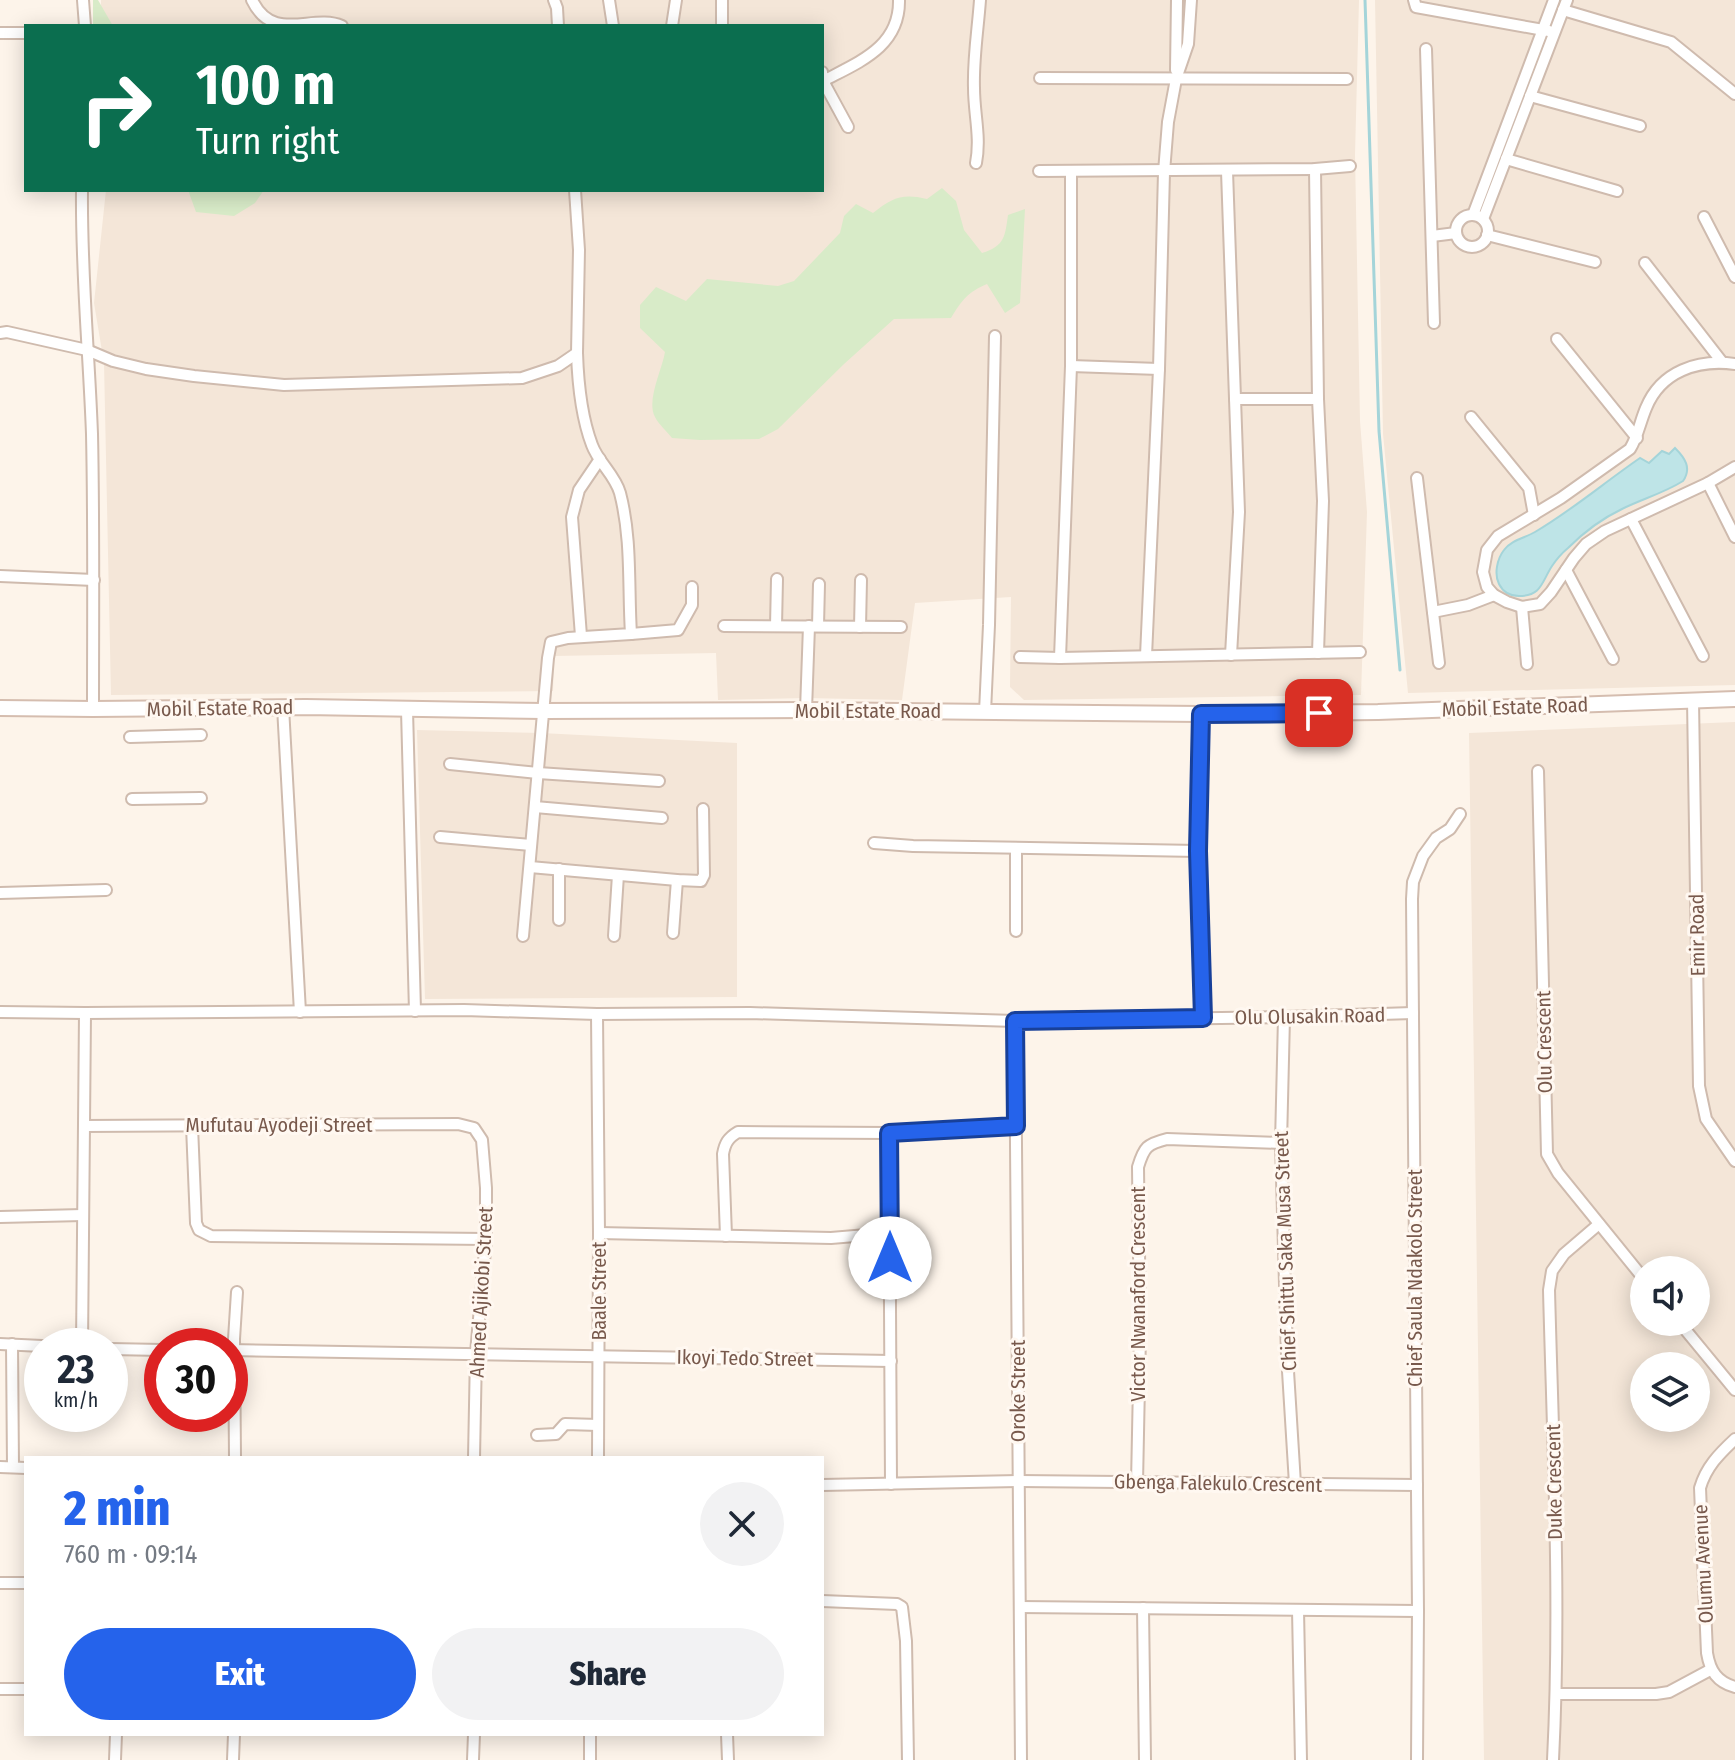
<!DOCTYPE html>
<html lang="en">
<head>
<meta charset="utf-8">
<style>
  body { margin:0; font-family:"Fira Sans Condensed",sans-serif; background:#f2f2f3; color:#1f2937; height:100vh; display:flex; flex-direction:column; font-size:30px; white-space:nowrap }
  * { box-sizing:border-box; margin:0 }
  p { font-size:26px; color:#747a83 }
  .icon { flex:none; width:44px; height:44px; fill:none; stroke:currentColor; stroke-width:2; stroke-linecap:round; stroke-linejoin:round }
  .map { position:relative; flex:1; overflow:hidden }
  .side { position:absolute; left:24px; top:1456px; width:800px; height:280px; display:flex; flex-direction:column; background:#fff; border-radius:0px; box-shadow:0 4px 20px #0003 }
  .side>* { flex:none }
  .hud { position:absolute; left:24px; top:24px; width:800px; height:168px; border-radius:0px; box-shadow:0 4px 20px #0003; background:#0b6e4f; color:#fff; overflow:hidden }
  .buttons { position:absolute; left:1630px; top:1256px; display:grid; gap:16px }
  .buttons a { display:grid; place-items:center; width:80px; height:80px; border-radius:50%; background:#fff; box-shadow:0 4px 20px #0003; font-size:40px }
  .speed { position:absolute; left:24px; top:1328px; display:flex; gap:16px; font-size:40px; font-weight:700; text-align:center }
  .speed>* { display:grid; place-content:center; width:104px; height:104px; border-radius:50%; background:#fff; box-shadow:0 4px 20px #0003; line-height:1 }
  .speed small { font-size:20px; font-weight:400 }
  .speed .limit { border:12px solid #d22; background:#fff; color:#111 }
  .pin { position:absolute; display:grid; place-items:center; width:68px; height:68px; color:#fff; margin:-34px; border-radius:16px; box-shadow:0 4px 12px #0006 }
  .me { position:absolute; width:88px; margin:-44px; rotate:0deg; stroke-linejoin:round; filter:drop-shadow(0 0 6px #0008) }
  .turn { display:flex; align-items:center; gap:28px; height:168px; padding:0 40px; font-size:36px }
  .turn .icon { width:104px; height:104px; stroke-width:2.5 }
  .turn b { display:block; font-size:56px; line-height:68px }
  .round { display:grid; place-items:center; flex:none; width:84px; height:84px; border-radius:42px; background:#f2f2f3 }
  .summary { display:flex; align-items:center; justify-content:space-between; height:136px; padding:0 40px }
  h1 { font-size:48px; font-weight:800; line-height:60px; color:#2563eb }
  .action { display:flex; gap:16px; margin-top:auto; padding:16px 40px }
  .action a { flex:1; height:92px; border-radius:48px; background:#2563eb; color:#fff; font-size:32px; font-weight:800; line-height:92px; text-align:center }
  .action a+a { background:#f2f2f3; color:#1f2937 }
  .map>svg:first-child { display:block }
</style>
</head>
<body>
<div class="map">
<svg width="1735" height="1760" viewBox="0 0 1735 1760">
  <rect width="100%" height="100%" fill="#fdf4ea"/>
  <g fill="#f4e6d8" fill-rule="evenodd">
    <path d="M101,0H1359L1355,155L1360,421L1367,512L1361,695L1024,700L1010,687L1011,597L915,603L902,700L806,698L718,700L716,653L554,656L553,691L111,695L104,363L94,303L106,190H822V26H101Z"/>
    <path d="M1375,0H1735V685L1408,693L1383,434Z"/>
    <path d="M1735,722V1760H1484L1469,733ZM1644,1270H1696V1322H1644ZM1644,1366H1696V1418H1644Z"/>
    <path d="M417,730L541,733L737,743V997L425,999Z"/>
  </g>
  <g fill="#d8ebc8">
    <path d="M93,0H98L113,26H93Z"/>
    <path d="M942,188L956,201L964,230L982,253C1005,246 1005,236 1008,215L1025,209L1020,303L1005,313L987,284C968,292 962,300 951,318L894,319L844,364L778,429L759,439L700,440L672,438C667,431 659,425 655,417C646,401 662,370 665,352L640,328V305L656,287L686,301L707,279L778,286L794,281L840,233L844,216L856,204L873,213C892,198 902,193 927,199Z"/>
    <path d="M188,190H264L255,203L234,216L196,212Z"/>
  </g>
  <path fill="#bee4e7" stroke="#a4d4d9" stroke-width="2" d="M1675,448C1685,458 1692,468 1683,481C1664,493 1642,499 1622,509C1603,518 1583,533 1568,548C1562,553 1556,560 1552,566C1542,581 1542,596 1519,596C1510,596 1503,592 1499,584C1494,574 1497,559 1504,550C1511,540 1525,538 1535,532C1571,511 1605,482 1640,458L1649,463L1662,451L1669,454Z"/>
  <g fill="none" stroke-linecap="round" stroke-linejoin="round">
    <path stroke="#a4d4d9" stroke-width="3" d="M1365,0L1379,431L1400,670"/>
    <defs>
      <g id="minor">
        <path d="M83,0L85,26"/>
        <path d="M252,0C273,44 312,13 342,26"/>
        <path d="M554,0L557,8L558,26"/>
        <path d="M609,0L613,26"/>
        <path d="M1414,0L1416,7L1549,31"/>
        <path d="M1563,10L1671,42L1735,94"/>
        <path d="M672,26L676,0"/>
        <path d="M722,26V0"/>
        <path d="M0,33H26"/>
        <path d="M1426,49L1434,323"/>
        <path d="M1176,70L1177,0"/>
        <path d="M822,72L823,81C859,62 900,47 899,0"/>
        <path d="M1040,78L1347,79"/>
        <path d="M823,81L848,127"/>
        <path d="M1530,96L1640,126"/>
        <path d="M1506,159L1617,191"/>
        <path d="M976,163C981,137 974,114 974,88C973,58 978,29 980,0"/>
        <path d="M1315,169L1318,399L1323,501L1318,653"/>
        <path d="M1039,171L1315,169L1350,166"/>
        <path d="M1227,171L1239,512L1231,655"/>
        <path d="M82,190C81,272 89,353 92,434C94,526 93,617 93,709"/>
        <circle cx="1472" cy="231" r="16"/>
        <path d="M1473,215L1554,0"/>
        <path d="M1704,217L1735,277"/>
        <path d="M1483,219L1567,0"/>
        <path d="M1487,235L1595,262"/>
        <path d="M1432,236L1456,233"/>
        <path d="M1645,263L1722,362"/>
        <path d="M0,333L7,332L87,350L113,361L146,369L194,376L284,385L522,378L558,366L577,353L579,250L575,190"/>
        <path d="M1557,339L1637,438"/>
        <path d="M1735,364C1698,359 1661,371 1646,408C1640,422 1638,436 1630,449L1561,498L1498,536L1487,550L1483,572L1487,587L1494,595L1507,602L1522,607L1540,604L1551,592L1574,558L1586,544L1605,531L1708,483L1735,467"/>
        <path d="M1071,366L1159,369"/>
        <path d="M1235,399H1318"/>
        <path d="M1471,417L1529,488L1534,515"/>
        <path d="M1417,478L1439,663"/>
        <path d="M1708,483L1735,537"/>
        <path d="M1631,519L1703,656"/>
        <path d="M1566,570L1613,659"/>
        <path d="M0,576L94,580"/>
        <path d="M1522,607L1527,664"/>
        <path d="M1433,612L1468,605L1494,595"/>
        <path d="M724,626L901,627"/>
        <path d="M776,626L777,579"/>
        <path d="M818,626L819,584"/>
        <path d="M860,627L861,580"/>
        <path d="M631,634L678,630L692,605V587"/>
        <path d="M581,636L572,517L579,490L600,459"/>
        <path d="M1146,656L1159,369L1164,172L1168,122L1176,79L1188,44L1191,0"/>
        <path d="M1020,657L1060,658L1360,652"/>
        <path d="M1060,658L1071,366V172"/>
        <path d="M1693,700L1699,1086L1706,1119L1735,1161"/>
        <path d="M283,707L300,1012"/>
        <path d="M407,710L415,1011"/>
        <path d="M806,710L809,626"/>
        <path d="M985,712L989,625L995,336"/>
        <path d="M1201,714L1198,851L1203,1018"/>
        <path d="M130,737L201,735"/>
        <path d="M450,764L538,773L659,781"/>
        <path d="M1538,771L1547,1154L1558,1173L1644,1279"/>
        <path d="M132,799L201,798"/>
        <path d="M535,807L662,818"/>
        <path d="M440,837L531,845"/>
        <path d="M874,843L913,846L1198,851"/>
        <path d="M1016,848V931"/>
        <path d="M530,867L677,880L701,881L704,875L703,809"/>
        <path d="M0,893L106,890"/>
        <path d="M559,920V869"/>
        <path d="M673,933L677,880"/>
        <path d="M523,936L548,658L551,642L568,638L631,634C628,587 632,539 620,493C615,475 598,462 592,445C581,416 578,384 577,353"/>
        <path d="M614,936L618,875"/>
        <path d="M0,1012L85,1013L464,1010L597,1014L750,1013L1015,1021L1284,1017L1413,1013"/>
        <path d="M597,1014L599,1233L598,1458"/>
        <path d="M1284,1017L1281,1143L1287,1355L1295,1484"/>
        <path d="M1015,1021L1021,1760"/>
        <path d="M84,1126L458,1124L474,1128L482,1140L486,1188V1239L476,1353L474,1458"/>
        <path d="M192,1126L196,1223L199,1230L211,1236L486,1239"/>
        <path d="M0,1217L83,1215"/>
        <path d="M599,1233L831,1238L890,1233"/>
        <path d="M726,1236L723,1154C725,1143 728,1138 738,1132L889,1133"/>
        <path d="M1679,1322L1735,1390"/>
        <path d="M0,1344L42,1346"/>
        <path d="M12,1344L13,1467"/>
        <path d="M82,1346L85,1013"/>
        <path d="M110,1349L162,1350"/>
        <path d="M230,1350L891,1361"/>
        <path d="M537,1435L556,1434L565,1424L598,1425"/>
        <path d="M1735,1439C1719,1454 1706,1467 1700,1488L1707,1653C1710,1671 1717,1682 1735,1687"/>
        <path d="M235,1458L234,1339L237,1292"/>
        <path d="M0,1467L26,1468"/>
        <path d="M1137,1483L1140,1334L1138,1167C1144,1147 1147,1144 1167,1139L1281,1143"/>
        <path d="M891,1484L889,1133L1016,1126"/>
        <path d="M822,1485L1019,1481L1417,1485"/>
        <path d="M0,1583H26"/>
        <path d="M822,1601L897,1604L902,1607L906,1641L908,1760"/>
        <path d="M1020,1607L1418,1611"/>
        <path d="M1143,1608L1145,1760"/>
        <path d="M1298,1610L1301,1760"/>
        <path d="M0,1689H26"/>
        <path d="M1557,1694H1656L1669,1692L1710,1670"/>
        <path d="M727,1734L728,1760"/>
        <path d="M115,1760L116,1734"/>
        <path d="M233,1760L234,1734"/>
        <path d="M473,1760L474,1734"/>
        <path d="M590,1760V1734"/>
        <path d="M1417,1760L1418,1611L1412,899L1413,882L1423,856L1436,838L1450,829L1460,814"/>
        <path d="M1553,1760C1561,1603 1553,1446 1549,1290L1552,1271L1564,1254L1599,1224"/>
      </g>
      <path id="secondary" d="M0,708L93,709L306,707L543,711L806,710L1201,714L1378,712L1735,699"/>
    </defs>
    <use href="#minor" stroke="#cfbbae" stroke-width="14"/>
    <use href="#secondary" stroke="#d5bdaf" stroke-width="18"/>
    <use href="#minor" stroke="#fff" stroke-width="10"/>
    <use href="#secondary" stroke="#fff" stroke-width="14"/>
  </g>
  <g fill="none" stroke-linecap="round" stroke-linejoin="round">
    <defs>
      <path id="route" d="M890,1258L889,1133L1016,1126L1015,1021L1203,1018L1198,851L1201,714L1319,713"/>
    </defs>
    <use href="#route" stroke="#184099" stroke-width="20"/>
    <use href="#route" stroke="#2563eb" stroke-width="14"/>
  </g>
  <g text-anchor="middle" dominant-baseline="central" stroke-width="6" stroke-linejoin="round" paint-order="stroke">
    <g font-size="20" fill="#78594c" stroke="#fff8f1">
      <text transform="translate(1515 707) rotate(-2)">Mobil Estate Road</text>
      <text transform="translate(220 708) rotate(-1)">Mobil Estate Road</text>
      <text x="868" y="711">Mobil Estate Road</text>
      <text transform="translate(1697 935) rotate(-91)">Emir Road</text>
      <text transform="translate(1310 1016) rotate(-1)">Olu Olusakin Road</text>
      <text transform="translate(1544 1042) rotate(-91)">Olu Crescent</text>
      <text x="279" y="1125">Mufutau Ayodeji Street</text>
      <text transform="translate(1285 1251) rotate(-92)">Chief Shittu Saka Musa Street</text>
      <text transform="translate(1415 1278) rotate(-90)">Chief Saula Ndakolo Street</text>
      <text transform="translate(599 1291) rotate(-90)">Baale Street</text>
      <text transform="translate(481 1292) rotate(-87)">Ahmed Ajikobi Street</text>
      <text transform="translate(1138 1294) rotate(-90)">Victor Nwanaford Crescent</text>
      <text transform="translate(745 1358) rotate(1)">Ikoyi Tedo Street</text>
      <text transform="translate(1018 1391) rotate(-90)">Oroke Street</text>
      <text transform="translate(1554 1482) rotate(-91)">Duke Crescent</text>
      <text transform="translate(1218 1483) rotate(1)">Gbenga Falekulo Crescent</text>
      <text transform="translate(1703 1564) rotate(-93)">Olumu Avenue</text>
    </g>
  </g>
</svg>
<div class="buttons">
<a><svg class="icon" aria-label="sound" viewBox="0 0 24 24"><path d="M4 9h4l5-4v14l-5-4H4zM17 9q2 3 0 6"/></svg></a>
<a><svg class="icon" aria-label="layers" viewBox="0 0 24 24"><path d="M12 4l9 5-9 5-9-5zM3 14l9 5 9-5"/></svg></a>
</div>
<div class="speed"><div>23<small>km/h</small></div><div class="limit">30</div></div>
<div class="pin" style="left:1319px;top:713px;background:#d93025"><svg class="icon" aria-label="arrive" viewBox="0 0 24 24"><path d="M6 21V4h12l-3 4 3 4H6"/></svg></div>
<svg class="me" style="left:890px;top:1258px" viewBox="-20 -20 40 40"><circle r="19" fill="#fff"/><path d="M0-13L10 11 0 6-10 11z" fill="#2563eb"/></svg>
<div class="hud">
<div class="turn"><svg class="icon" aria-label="right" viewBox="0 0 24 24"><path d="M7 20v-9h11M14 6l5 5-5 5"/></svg><div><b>100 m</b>Turn right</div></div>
</div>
<section class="side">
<div class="summary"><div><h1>2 min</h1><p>760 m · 09:14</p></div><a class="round"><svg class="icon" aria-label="close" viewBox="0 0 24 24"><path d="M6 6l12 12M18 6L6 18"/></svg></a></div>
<div class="action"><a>Exit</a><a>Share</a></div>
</section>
</div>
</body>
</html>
